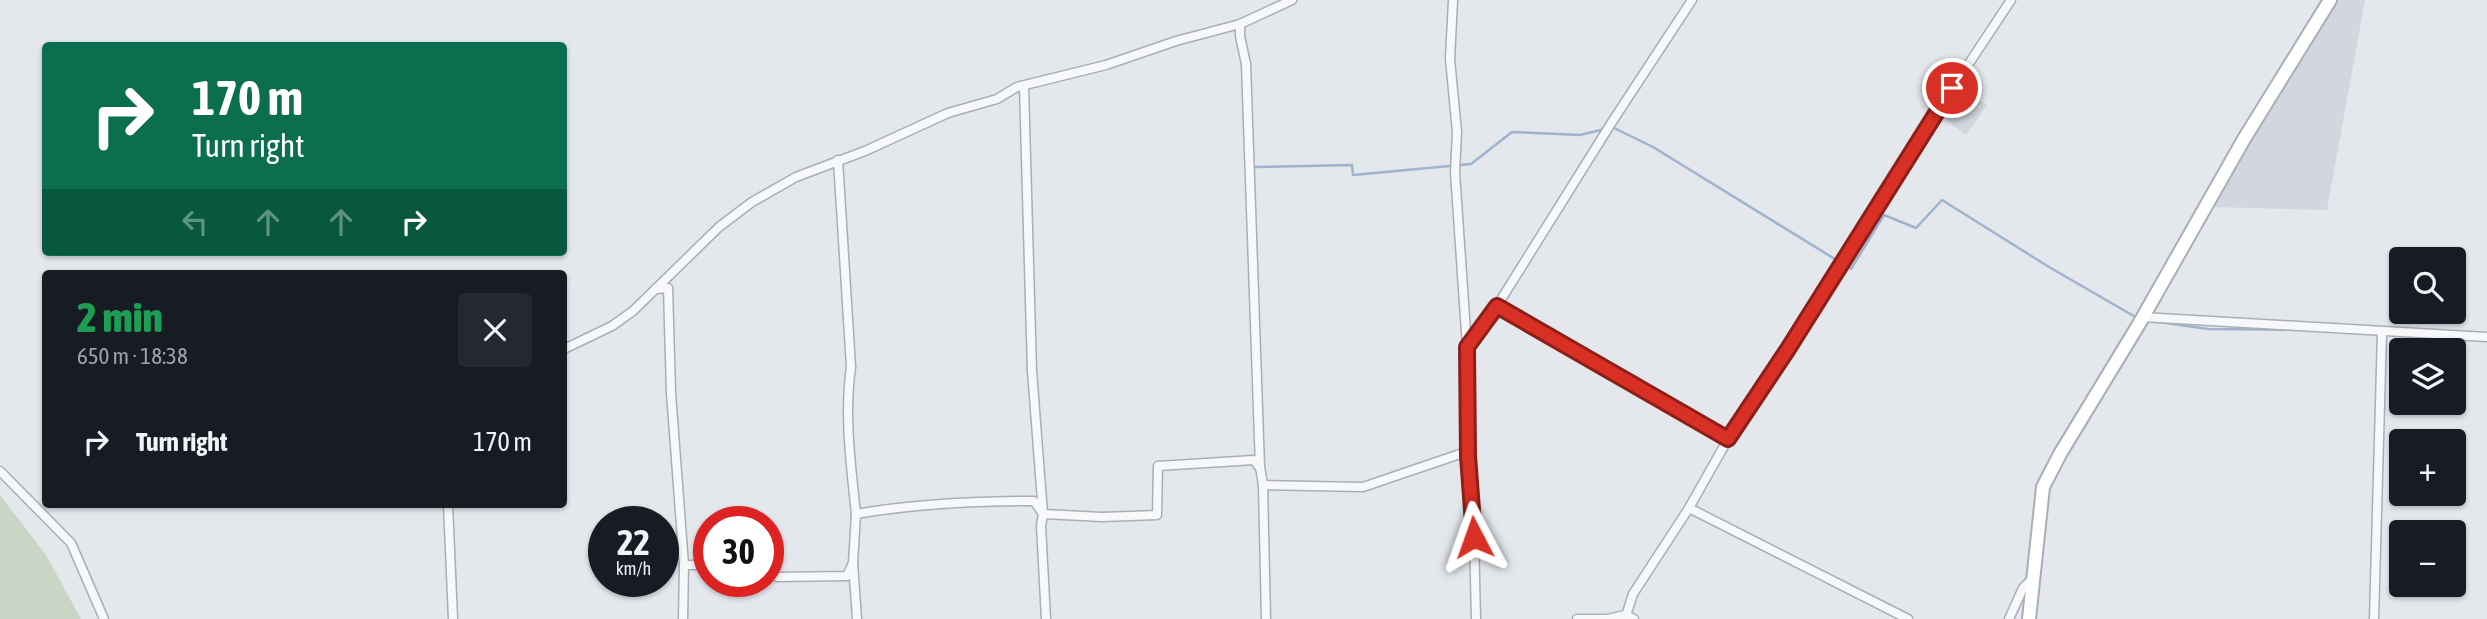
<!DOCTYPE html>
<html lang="en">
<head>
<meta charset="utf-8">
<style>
  body { margin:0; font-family:"Asap Condensed",sans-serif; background:#242831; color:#f1f3f6; height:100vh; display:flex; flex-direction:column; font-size:26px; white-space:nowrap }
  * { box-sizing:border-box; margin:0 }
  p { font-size:23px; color:#9ea1a6 }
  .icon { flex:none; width:38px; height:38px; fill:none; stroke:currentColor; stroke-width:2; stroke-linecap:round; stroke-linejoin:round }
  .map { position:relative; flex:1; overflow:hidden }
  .details { position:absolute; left:42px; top:270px; width:525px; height:238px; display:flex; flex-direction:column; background:#171b24; border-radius:7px; box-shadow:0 2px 5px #0004 }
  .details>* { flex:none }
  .top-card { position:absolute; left:42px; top:42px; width:525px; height:214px; border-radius:7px; box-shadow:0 2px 5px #0004; background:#0b6e4f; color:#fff; overflow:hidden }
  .controls { position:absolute; left:2389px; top:247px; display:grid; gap:14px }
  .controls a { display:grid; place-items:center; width:77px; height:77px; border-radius:7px; background:#171b24; box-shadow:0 2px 5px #0004; font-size:35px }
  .speed { position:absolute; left:588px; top:506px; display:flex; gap:14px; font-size:35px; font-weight:700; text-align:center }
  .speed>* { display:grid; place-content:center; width:91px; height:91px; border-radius:50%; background:#171b24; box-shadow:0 2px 5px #0004; line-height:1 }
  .speed small { font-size:18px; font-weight:400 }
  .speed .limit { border:10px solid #d22; background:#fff; color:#111 }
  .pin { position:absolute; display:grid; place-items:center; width:60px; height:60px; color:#fff; margin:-30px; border:4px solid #fff; border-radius:50%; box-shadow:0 2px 7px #0007 }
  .me { position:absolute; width:77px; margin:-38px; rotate:356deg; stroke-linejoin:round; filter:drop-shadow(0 0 5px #0008) }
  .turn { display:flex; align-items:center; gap:24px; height:147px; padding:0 35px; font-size:32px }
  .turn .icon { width:91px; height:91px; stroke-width:2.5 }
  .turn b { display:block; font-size:49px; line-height:60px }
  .lanes { display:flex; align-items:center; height:66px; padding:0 35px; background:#0003; justify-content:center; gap:35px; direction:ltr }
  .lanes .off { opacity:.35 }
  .round { display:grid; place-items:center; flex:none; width:74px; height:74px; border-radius:7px; background:#242831 }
  .summary { display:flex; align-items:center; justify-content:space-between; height:119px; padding:0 35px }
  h1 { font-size:42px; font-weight:800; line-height:52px; color:#1e9e55 }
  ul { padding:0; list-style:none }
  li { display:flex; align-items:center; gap:21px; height:105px; padding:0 35px }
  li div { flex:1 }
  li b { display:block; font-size:26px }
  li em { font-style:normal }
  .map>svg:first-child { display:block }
</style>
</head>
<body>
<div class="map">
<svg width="2487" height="619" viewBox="0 0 2487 619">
  <rect width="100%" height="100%" fill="#e4e7ec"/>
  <g fill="#d2d6de">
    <path d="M2334,0H2365L2327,210L2210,207Z"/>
    <path d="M1960,87L1987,105L1966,135L1941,116Z"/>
  </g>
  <path fill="#c9d6c5" d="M0,495L46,555L81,619H0Z"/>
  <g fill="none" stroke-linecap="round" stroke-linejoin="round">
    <g stroke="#9fb4cc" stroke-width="2.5">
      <path d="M1612,127L1653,147L1851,269L1884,215L1916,228L1942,200L2049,267L2139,319"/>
      <path d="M1256,167L1352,165L1353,175L1471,164L1512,132L1580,135L1605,129"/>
      <path d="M2152,321L2208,329L2302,330"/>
    </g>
    <defs>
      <g id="street">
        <path d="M1453,0L1450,59L1457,132L1455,172L1467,347L1468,456"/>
        <path d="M1240,24V36L1246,64L1260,467L1263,485L1363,487L1460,454L1468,456L1474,537L1476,619"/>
        <path d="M1024,87L1032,371L1043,514L1041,526L1046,619"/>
        <path d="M838,160L851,367C844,415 851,466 856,514"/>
        <path d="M657,289L668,288L671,393L684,565L683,619"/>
        <path d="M1497,306L1728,439"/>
        <path d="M2142,317L2487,337"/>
        <path d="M1467,347L1497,306L1612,122L1692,0"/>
        <path d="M564,349L612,326L633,311L719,227L752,202L796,177L865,151L948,113L997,99L1017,87L1106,65L1176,41L1240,24L1292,0"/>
        <path d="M0,471L71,543L104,619"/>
        <path d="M1263,485L1266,619"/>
        <path d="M448,504L453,619"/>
        <path d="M1689,508L1908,619"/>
        <path d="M684,565H709"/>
        <path d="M768,569L777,577L847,576L853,563"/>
        <path d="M857,619L853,563L856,514C914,504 975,501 1034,501L1043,514L1102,517L1157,515L1158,466L1254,460L1259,467"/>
        <path d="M1577,619H1607L1625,615L1634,619"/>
        <path d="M1625,619L1633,594L1689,508L1728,439L1788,349L1909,154L2011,0"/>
        <path d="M2009,619L2023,588L2033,578"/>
        <path d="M2374,619L2382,332"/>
      </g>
      <path id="secondary" d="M2029,619L2043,487L2060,454L2139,324L2244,139L2330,0"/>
    </defs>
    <use href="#street" stroke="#a9aeb7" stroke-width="11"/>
    <use href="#secondary" stroke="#a9aeb7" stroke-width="16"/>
    <use href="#street" stroke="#f7f8fa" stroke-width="8"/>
    <use href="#secondary" stroke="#fff" stroke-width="12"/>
  </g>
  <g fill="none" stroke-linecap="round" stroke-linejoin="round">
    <defs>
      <path id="route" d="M1474,537L1468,456L1467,347L1497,306L1728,439L1788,349L1952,88"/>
    </defs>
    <use href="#route" stroke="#8d1f18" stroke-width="18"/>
    <use href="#route" stroke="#d93025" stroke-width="12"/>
  </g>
</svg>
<div class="controls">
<a><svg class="icon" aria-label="search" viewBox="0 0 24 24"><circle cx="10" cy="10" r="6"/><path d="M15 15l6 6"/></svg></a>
<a><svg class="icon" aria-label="layers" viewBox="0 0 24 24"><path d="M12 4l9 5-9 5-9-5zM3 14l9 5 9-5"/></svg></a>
<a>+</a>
<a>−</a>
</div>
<div class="speed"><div>22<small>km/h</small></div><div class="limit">30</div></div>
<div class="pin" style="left:1952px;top:88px;background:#d93025"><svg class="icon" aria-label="arrive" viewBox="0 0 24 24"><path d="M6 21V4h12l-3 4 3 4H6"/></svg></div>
<svg class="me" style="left:1474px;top:537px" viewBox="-20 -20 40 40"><path d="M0-17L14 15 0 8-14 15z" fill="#d93025" stroke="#fff" stroke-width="4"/></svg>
<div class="top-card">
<div class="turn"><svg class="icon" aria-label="right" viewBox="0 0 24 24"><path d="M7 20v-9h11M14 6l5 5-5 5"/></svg><div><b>170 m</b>Turn right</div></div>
<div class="lanes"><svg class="icon off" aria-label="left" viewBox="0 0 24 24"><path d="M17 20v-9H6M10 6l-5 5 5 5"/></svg><svg class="icon off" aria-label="ahead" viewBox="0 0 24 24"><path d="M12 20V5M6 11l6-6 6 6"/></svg><svg class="icon off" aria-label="ahead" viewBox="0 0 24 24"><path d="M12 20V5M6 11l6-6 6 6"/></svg><svg class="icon" aria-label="right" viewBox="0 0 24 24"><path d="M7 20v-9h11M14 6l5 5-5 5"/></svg></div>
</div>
<section class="details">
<div class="summary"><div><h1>2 min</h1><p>650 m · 18:38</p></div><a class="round"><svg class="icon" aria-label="close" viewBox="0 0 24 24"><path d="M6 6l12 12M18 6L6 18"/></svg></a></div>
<ul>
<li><svg class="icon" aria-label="right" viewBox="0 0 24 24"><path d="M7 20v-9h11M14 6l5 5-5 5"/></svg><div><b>Turn right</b></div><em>170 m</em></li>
</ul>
</section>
</div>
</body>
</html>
